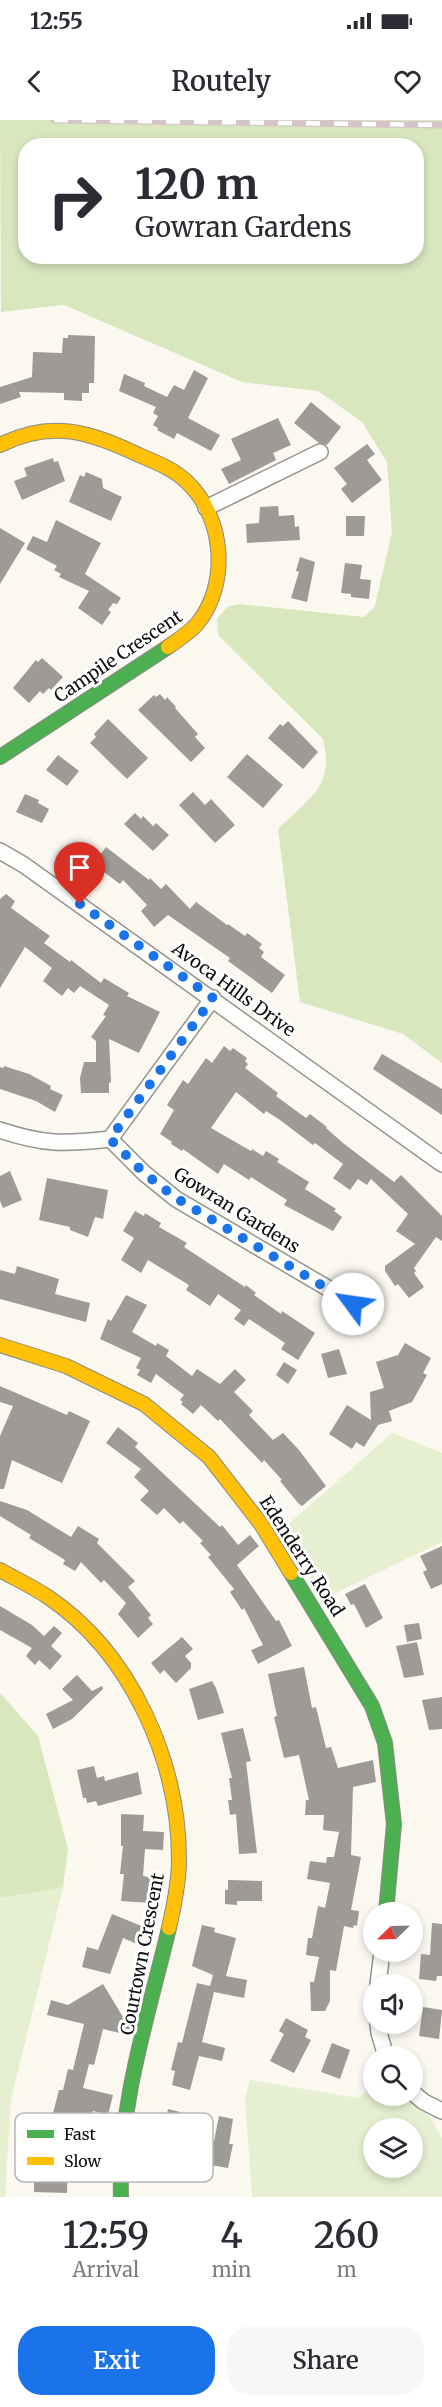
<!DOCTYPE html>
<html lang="en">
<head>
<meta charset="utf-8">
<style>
  body { margin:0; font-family:Merriweather,serif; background:#f7f7f7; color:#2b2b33; height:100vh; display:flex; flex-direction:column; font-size:22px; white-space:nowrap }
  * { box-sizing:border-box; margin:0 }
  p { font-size:20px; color:#7c7c81 }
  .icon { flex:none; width:33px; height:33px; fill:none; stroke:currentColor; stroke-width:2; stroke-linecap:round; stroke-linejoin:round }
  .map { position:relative; height:2077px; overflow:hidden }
  .details { display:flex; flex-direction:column; background:#fff; flex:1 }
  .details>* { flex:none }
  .banner { position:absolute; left:18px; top:18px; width:406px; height:126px; border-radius:24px; box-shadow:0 3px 9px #0003; background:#fff; color:#2b2b33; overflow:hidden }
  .needle { width:39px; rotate:247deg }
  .tools { position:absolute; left:363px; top:1782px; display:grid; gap:12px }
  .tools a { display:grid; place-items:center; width:60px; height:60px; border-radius:50%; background:#fff; box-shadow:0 3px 9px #0003; font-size:30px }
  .pin { position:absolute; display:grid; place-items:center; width:51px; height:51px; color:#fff; margin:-62px -26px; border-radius:50% 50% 50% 0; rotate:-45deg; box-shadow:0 0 6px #0007 }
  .pin .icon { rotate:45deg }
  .me { position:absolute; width:66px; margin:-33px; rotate:301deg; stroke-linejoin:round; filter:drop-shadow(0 0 4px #0008) }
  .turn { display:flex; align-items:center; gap:21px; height:126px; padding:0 18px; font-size:27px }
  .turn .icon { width:78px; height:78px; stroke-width:2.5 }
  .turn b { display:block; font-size:42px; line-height:51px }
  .eta { display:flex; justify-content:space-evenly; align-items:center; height:102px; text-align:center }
  .eta b { font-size:36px; font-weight:600; line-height:42px }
  .cta { display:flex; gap:12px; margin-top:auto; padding:12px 18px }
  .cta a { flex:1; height:69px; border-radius:24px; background:#1a73e8; color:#fff; font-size:24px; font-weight:600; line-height:69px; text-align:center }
  .cta a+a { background:#f7f7f7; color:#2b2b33 }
  .status { display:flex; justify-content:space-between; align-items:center; height:42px; padding:0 30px; background:#fff; direction:ltr }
  .status svg { height:16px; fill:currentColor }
  header { display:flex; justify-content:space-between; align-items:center; height:78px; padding:0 18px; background:#fff; font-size:27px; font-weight:600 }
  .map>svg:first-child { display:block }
</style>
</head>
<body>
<div class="status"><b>12:55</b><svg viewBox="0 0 49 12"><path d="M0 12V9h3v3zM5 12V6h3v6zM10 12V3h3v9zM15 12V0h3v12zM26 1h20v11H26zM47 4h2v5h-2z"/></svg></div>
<header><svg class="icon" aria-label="back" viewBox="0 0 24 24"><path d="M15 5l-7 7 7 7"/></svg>Routely<svg class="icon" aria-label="heart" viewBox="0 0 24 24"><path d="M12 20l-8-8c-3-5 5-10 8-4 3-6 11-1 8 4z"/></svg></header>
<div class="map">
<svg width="442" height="2077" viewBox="0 0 442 2077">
  <rect width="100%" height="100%" fill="#fbf8f0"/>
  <g fill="#e6f0d1" fill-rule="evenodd">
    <path d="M392,1313L442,1333V1422L323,1479L281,1411Z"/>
    <path d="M63,1767L11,1980L5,2077H0V1778Z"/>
    <path d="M250,1960L358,1978L373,1965L374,1976H401L430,1997L442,2018V2077H252L245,1979ZM374,2008H412V2048H374Z"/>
  </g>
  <g fill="#d8e7be" fill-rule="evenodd">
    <path d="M0,0H442V943L403,914L300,882L278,709C309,679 335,666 323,619L218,515L217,499L227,487L240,484L364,497L375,486L392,412L387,342L362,302L318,271L242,262L64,185L1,192ZM26,26H417V136H26Z"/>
    <path d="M0,1573L38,1616L68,1729L63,1767L0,1778Z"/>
  </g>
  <g fill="#9e9a96">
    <path d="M68,215L95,216L94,263H89V273H82V281L64,280V273L19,272L21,277L0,284V267L32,257L33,232L62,233L63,218H68Z"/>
    <path d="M194,250L208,258L188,298L220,315L211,331L177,313L174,319L157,310L158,308L153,305L158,296L153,293L156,287L119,271L124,254L145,263L144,266L167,277L174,265L184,270Z"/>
    <path d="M311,282L341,307L327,325L319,323L294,303Z"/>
    <path d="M278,298L291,325L273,333L276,340L229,364L221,349L241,340L231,319Z"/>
    <path d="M367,324L375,334L367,340L382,360L352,383L341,369L347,364L334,348Z"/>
    <path d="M53,338L54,342L58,341L65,361L22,380L14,361L27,356L24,348Z"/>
    <path d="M86,352L102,359L103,368L122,377L111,401L69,382L80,355L84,357Z"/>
    <path d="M278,386L279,396L294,395L295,407L299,406L300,420L247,423L246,404L259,403L260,387Z"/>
    <path d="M346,396H365L364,416H346Z"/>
    <path d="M56,400L101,423L85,454L121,478L117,484L113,483L108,490L111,492L102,505L78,488L89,471L59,457L61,454L54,450L57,446L26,429L33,416L47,422Z"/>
    <path d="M0,408L25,423L0,464Z"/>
    <path d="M300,437L315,442L307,482L291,478L299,452L296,451Z"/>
    <path d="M345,443L362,445L360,459L371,460L369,479L351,477V474L341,473Z"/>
    <path d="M42,538L63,557L51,570L49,568L43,574L40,571L29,583L13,568L36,540L38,542Z"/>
    <path d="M160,574L165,580L167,577L176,587L175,588L198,614L195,617L205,628L191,642L138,590L154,575L156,577Z"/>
    <path d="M108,599L148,638L127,659L90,623L96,617L94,614Z"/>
    <path d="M288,601L318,632L303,649L268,618L280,604L283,606Z"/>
    <path d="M247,634L283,665L263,688L227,657Z"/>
    <path d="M58,635L79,651L67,666L46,650Z"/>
    <path d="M193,672L205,685L211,679L235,705L215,723L179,685Z"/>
    <path d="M25,674L39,680L38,683L49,689L42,703L16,692Z"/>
    <path d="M135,693L141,699L143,696L153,706L156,703L169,715L153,731L124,704Z"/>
    <path d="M106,727L149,760L150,758L161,769L166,764L190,789L196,782L227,805L228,804L245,816L247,813L262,824L259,828L264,832L261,837L285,855L272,873L228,841L230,838L168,795L154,807L141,791L147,785L123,760L120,764L93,744Z"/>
    <path d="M6,774L15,781L11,788L50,816L44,823L70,842L71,840L101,863L104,858L129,873L127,876L160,892L139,933L109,919L111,962L109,963V973H81L80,958L84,942H96V921L91,917L106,896L103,895L109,885L80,866L74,873L68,868L62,876L43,861L52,848L25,827L0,868V779Z"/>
    <path d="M224,926L230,931L233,928L247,938L245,941L248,944L245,948L278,973L276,976L306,998L310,994L327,1007L326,1008L343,1023L394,1062L401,1055L442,1096V1121L436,1117L414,1148L416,1151L414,1153L424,1167L409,1178L398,1164L395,1166L385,1151V1146L415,1124L396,1111L408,1094L371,1059L367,1065L358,1059L350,1070L333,1058L343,1044L315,1023L313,1025L280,1000L266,991L264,994L236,972L211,1008L251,1031L252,1029L263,1036L266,1031L279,1039L277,1042L309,1062L305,1069L336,1089L334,1091L342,1097L333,1111L284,1085L287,1080L251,1057L249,1060L224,1044L218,1054L183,1029L182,1031L171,1024L172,1022L160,1014L174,990L167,985L183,960L188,964L206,938L212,943Z"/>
    <path d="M382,934L442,969V995L373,949Z"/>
    <path d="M4,946L29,954L51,966L50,969L63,975L55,992L36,981L0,969V947L3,948Z"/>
    <path d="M10,1051L22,1080L3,1088L0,1081V1056Z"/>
    <path d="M47,1058L108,1070L103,1099L95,1097L88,1117L70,1110V1107L39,1100Z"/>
    <path d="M135,1091L144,1096L145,1093L161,1103L159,1107L187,1123L184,1127L245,1167L246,1165L256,1173L254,1175L281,1194L282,1191L315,1213L298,1240L281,1229L285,1223L249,1199L244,1206L234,1199L241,1190L218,1174L210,1186L186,1170L189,1165L148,1140L141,1153L121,1140L134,1118L123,1111Z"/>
    <path d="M17,1146L59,1159L55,1174L90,1183L86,1202L0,1179V1150L15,1154Z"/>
    <path d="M126,1175L147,1185L132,1212L156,1226L157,1223L169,1230L166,1236L192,1256L197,1249L220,1264L235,1249L246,1260L234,1272L253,1291L249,1295L273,1320L283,1313L299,1330L326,1366L302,1386L299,1384L280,1361L282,1360L264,1340L262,1343L220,1299L218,1301L201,1285L193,1294L181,1284L183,1282L180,1280L184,1275L156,1254L151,1263L137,1255L140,1250L136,1248L141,1238L100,1219L108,1199L111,1201Z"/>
    <path d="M405,1223L431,1238L423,1253L427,1255L412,1282L389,1291L392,1301L378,1305L364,1327L356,1322L352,1329L329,1314L347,1285L371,1300L370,1272L384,1268L376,1242L398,1235Z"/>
    <path d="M339,1229L347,1254L328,1258L321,1234Z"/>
    <path d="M284,1242L297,1250L288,1264L276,1255Z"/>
    <path d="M0,1266L67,1295L69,1291L90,1301L62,1363L12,1340L4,1369H0V1316L13,1286L0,1282Z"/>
    <path d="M118,1307L138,1323L135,1327L220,1407L222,1405L238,1425L250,1415L259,1426L237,1445L276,1501L279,1500L292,1526L258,1544L251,1530L263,1525L244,1488L242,1490L230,1472L234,1469L208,1437L211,1435L200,1423L203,1421L183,1401L180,1404L164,1388L157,1395L140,1380L149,1371L134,1357L141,1349L106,1323Z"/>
    <path d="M0,1381L27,1390L71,1417L78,1406L99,1419L97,1423L135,1461L128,1467L151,1495L148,1498L153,1504L138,1518L118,1494L126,1483L104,1460L101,1463L81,1442L75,1451L63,1444L65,1440L29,1418L31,1415L0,1396Z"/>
    <path d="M442,1426V1464L431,1469L423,1452L427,1450L420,1436Z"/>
    <path d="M365,1464L383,1498L366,1508L354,1484L351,1485L345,1474Z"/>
    <path d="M0,1486L32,1505L44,1516L54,1506L62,1513L51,1526L62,1536L50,1550L39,1540L35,1545L26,1536L32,1528L0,1510Z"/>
    <path d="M419,1503L422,1519L407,1522L404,1505Z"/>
    <path d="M182,1517L193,1529L185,1536L191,1543V1548L176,1563L164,1550L160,1554L151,1543Z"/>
    <path d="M417,1522L424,1555L404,1558L396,1526Z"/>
    <path d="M304,1547L312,1588L316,1587L326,1628L331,1627L338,1648L373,1640L376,1662L353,1667L351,1735L361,1737L351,1790L359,1791L357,1806L354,1805L353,1808L344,1806L336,1851L330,1850V1881L325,1891H311L310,1862H314L319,1837L306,1835L308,1818H312L318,1786L325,1788L330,1763L307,1759L310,1741L326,1743L327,1737H334L339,1712L323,1710L324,1695H305L306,1680H309L299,1635L284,1638L274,1597L277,1596L268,1554Z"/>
    <path d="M77,1555L92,1571L102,1566L103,1569L72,1599L53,1609L46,1594L73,1580L62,1569Z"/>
    <path d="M212,1561L216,1568L224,1593L198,1600L189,1569Z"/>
    <path d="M442,1577V1609L429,1610L422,1580Z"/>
    <path d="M243,1608L251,1641L246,1642L257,1733L239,1734L236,1694L230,1695L228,1680H232L229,1658H232L221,1613Z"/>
    <path d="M94,1646L97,1658L104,1656L105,1661L138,1652L142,1674L98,1686L96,1681L87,1683L86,1678H83L77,1650Z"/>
    <path d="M121,1694L144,1695L143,1711L164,1712L163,1730L145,1729L143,1756L153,1758L151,1783L121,1781L124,1754H120L123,1726H121Z"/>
    <path d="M228,1760L262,1761V1781H237V1785L225,1784V1770H228Z"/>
    <path d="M112,1794L144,1807L137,1824L123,1818L110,1854L82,1847L87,1827L98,1830Z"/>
    <path d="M432,1803L442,1804V1856H437L436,1861L419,1859L421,1834L430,1835Z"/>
    <path d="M202,1805L215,1808L214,1812L236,1818L226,1856L247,1860L244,1878L214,1872L202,1922L225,1928L222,1941L199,1936L190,1970L172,1965L175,1951L171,1950L178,1922L182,1923L197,1863L210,1866L213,1855L192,1846Z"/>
    <path d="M103,1864L123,1897L132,1900L128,1915L103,1909L94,1945L89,1944L83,1968L113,1975L108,1995L93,1991L84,2033L73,2030L72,2033L68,2032L67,2073L34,2072V2055L50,2056V2028L34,2025L39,1998L45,1999V1996L52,1997L59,1970H63L68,1949L73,1950L84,1904L47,1895L51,1880L68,1885Z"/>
    <path d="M423,1887L442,1890L439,1919L419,1916Z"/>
    <path d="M286,1898L308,1910L305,1917L311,1920L294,1953L270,1941L284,1914L279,1911Z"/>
    <path d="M332,1923L350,1930L340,1959L321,1952Z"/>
    <path d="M168,1989L184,1993L178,2014L180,2018L210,2024L211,2020L214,2021L219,1996L233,1999L229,2024H233L228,2048L211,2045L212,2051L173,2043L174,2039L159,2035Z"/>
  </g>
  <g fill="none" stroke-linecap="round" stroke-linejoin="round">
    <defs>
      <g id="street">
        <path d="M206,388L320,332"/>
        <path d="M0,731L24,745L442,1044"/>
        <path d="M0,1010C45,1025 64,1024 110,1019L213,878"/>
        <path d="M110,1019L144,1053L176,1079L353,1183"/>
        <path d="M378,1864L382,1832"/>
        <path d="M378,1904L379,1913L386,1936"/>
        <path d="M412,1972L424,1982L442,1991"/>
      </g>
      <g id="fast">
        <path d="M0,637L168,527"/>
        <path d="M291,1453L372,1586L385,1623L394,1704L386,1792"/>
        <path d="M121,2077C118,1986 148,1896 169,1808"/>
      </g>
      <g id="slow">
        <path d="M0,325C52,299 90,312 139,335C155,342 174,349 187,362C224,397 230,464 197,504C189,513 178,520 168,527"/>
        <path d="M0,1225L66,1246L144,1284L209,1337L261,1404L291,1453"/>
        <path d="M0,1450C16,1459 33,1467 48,1477C131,1533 179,1641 179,1740C179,1762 174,1786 169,1808"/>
      </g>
    </defs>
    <use href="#street" stroke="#94938f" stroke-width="18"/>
    <use href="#fast" stroke="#8b8986" stroke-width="16"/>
    <use href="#slow" stroke="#8b8986" stroke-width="16"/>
    <use href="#street" stroke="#fefefd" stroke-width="15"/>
    <use href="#fast" stroke="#4caf50" stroke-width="14"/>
    <use href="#slow" stroke="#ffc107" stroke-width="14"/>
    <defs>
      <path id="rail" d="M54,0L442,5"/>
    </defs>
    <use href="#rail" stroke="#d6c5c6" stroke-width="7"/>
    <use href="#rail" stroke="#fff" stroke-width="4.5" stroke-dasharray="14" stroke-linecap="butt"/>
  </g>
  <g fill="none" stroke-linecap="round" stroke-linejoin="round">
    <path stroke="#1a73e8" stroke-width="10" stroke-dasharray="0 18" d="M80,784L213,878L110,1019L144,1053L176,1078L353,1184"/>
  </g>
  <g text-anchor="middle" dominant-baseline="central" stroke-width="6" stroke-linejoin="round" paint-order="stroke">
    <g font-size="18" fill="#0d0d0d" stroke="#fff">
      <text transform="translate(118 536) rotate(-34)">Campile Crescent</text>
      <text transform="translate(234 869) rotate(36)">Avoca Hills Drive</text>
      <text transform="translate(237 1090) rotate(32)">Gowran Gardens</text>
      <text transform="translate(302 1436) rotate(57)">Edenderry Road</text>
      <text transform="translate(142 1834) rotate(-79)">Courtown Crescent</text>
    </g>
  </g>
  <rect x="15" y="1993" width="198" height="69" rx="9" fill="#fff" stroke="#b6b6b6" stroke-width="1.5"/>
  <rect x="27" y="2010" width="27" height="8" fill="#4caf50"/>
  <rect x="27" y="2037" width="27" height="8" fill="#ffc107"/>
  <g font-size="16" fill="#0d0d0d">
    <text x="64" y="2020">Fast</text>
    <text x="64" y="2047">Slow</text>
  </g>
</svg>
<div class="tools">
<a><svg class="needle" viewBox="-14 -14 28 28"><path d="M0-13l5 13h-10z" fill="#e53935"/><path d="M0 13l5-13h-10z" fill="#7c7c81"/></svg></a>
<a><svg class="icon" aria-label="sound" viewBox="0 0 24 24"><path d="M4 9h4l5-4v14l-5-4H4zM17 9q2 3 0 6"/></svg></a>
<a><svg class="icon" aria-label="search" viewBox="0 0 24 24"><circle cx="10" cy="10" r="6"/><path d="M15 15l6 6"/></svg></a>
<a><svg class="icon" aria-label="layers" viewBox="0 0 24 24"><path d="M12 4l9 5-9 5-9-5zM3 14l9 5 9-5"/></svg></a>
</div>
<div class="pin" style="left:80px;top:784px;background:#d93025"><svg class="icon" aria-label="arrive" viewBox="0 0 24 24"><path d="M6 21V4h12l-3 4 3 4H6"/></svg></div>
<svg class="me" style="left:353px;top:1184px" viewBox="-20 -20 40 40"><circle r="19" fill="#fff"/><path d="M0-13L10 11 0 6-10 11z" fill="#1a73e8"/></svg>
<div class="banner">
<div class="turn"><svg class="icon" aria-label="right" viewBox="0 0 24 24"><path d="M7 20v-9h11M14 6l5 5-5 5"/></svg><div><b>120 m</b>Gowran Gardens</div></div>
</div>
</div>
<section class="details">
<div class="eta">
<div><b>12:59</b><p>Arrival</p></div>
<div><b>4</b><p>min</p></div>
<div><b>260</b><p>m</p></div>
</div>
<div class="cta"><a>Exit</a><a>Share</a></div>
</section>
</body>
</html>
